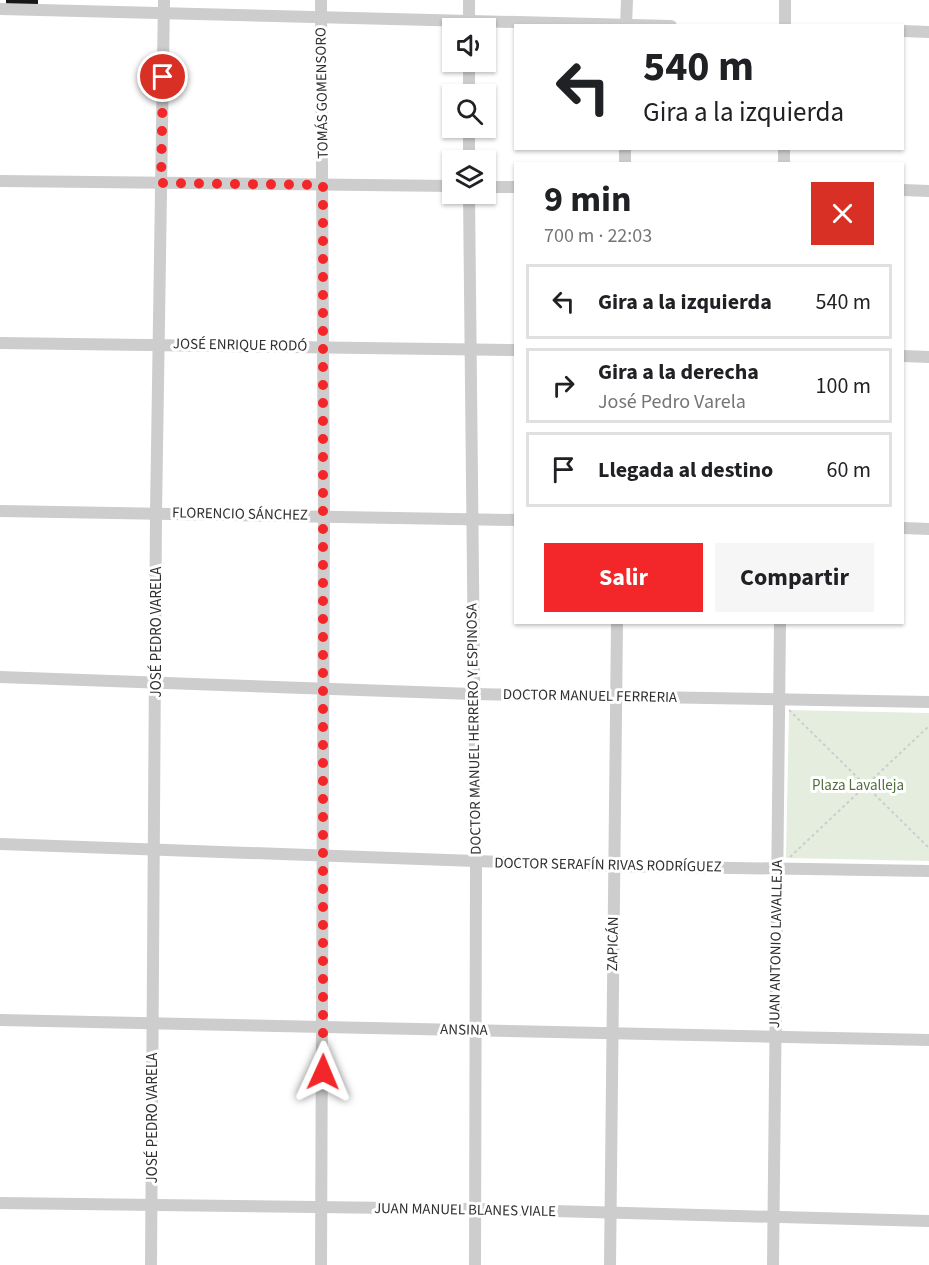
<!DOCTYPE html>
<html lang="es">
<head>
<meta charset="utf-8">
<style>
  body { margin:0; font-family:"Source Sans 3",sans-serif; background:#f6f6f6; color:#202124; height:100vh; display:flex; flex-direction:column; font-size:22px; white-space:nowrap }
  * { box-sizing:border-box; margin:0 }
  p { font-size:20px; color:#757577 }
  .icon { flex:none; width:33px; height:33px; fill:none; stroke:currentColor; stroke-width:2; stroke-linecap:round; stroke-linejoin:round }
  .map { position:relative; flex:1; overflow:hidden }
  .details { position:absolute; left:514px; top:162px; width:390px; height:462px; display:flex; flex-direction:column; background:#fff; border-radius:0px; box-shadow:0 2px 4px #0004 }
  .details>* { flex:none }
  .banner { position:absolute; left:514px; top:24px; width:390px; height:126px; border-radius:0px; box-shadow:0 2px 4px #0004; background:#fff; color:#202124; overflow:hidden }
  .buttons { position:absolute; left:442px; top:18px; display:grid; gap:12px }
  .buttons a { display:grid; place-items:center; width:54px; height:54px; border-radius:0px; background:#fff; box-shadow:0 2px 4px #0004; font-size:30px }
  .pin { position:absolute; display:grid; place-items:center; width:51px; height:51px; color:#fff; margin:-26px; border:3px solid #fff; border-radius:50%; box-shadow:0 2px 6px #0007 }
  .me { position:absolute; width:66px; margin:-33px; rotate:1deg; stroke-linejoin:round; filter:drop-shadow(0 0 4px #0008) }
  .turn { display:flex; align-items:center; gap:21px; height:126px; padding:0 30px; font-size:27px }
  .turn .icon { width:78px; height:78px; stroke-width:2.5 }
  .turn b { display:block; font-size:42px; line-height:51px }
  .round { display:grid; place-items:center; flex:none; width:63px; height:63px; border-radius:0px; background:#f6f6f6 }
  .overview { display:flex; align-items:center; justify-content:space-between; height:102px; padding:0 30px }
  h1 { font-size:36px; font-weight:700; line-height:45px }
  .primary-button { display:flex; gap:12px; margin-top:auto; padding:12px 30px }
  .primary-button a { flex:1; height:69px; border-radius:0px; background:#f32629; color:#fff; font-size:24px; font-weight:700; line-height:69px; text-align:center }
  .primary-button a+a { background:#f6f6f6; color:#202124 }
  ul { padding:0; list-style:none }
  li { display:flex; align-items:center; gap:18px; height:75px; margin:0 12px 9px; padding:0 18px; border:3px solid #e0e0e0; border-radius:0px }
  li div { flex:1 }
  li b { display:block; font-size:22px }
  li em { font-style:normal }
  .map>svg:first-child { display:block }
</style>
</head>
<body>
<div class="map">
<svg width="929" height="1265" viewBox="0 0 929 1265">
  <rect width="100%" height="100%" fill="#fff"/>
  <path fill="#e5eede" d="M789,710L929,713V861L786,858Z"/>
  <rect fill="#171717" x="6" y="0" width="32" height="4"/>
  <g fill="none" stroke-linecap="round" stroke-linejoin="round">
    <g stroke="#cdcdcd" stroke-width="2" stroke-dasharray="3 3" stroke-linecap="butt">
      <path d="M789,710L929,848"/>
      <path d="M790,857L929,726"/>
    </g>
    <g stroke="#cdcdcd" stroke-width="12">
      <path d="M469,0V28"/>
      <path d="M0,9L671,26"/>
      <path d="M626,26L627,0"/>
      <path d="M785,26V0"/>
      <path d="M903,31L929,32"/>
      <path d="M469,62V94"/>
      <path d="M469,128V160"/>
      <path d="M625,164V148"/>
      <path d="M784,164V148"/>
      <path d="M0,181L453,186"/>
      <path d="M486,187H516"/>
      <path d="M903,190L929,191"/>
      <path d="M469,194L476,862L475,1265"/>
      <path d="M0,343L516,350"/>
      <path d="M903,356L929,357"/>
      <path d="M0,511L516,520"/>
      <path d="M903,528L929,529"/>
      <path d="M0,677L473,694L929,702"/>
      <path d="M0,844L614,866L929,871"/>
      <path d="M0,1020L929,1040"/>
      <path d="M0,1203L475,1209L929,1221"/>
      <path d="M151,1265L156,513L164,0"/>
      <path d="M321,1265L324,515L321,0"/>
      <path d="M610,1265L617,622"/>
      <path d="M773,1265L780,622"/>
    </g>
  </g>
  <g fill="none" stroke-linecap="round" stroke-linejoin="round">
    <path stroke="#f32629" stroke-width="10" stroke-dasharray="0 18" d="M163,77L161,183L323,185V1072"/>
  </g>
  <g text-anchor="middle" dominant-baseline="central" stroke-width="6" stroke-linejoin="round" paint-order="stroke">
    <g font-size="15" fill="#303030" stroke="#fff">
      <text transform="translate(322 93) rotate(-91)">TOMÁS GOMENSORO</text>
      <text transform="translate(240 345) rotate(1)">JOSÉ ENRIQUE RODÓ</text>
      <text transform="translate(240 514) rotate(1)">FLORENCIO SÁNCHEZ</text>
      <text transform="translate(156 632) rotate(-90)">JOSÉ PEDRO VARELA</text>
      <text transform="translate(590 696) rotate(1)">DOCTOR MANUEL FERRERIA</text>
      <text transform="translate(474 729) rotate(-91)">DOCTOR MANUEL HERRERO Y ESPINOSA</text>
      <text transform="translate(608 865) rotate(1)">DOCTOR SERAFÍN RIVAS RODRÍGUEZ</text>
      <text transform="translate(613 944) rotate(-89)">ZAPICÁN</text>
      <text transform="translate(776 944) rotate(-89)">JUAN ANTONIO LAVALLEJA</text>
      <text transform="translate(464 1030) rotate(1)">ANSINA</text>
      <text transform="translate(152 1118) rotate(-90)">JOSÉ PEDRO VARELA</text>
      <text transform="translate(465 1210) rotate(1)">JUAN MANUEL BLANES VIALE</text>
    </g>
    <g font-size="15" fill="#507039" stroke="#fff">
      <text x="858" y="785">Plaza Lavalleja</text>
    </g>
  </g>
</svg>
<div class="buttons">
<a><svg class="icon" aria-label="sound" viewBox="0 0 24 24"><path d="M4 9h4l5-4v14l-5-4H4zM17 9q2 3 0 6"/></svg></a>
<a><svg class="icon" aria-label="search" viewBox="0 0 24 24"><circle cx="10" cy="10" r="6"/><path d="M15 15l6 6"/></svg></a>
<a><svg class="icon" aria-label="layers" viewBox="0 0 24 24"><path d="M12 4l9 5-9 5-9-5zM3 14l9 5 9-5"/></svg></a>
</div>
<div class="pin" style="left:163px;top:77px;background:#d93025"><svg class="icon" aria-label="arrive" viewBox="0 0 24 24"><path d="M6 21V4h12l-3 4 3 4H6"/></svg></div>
<svg class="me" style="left:323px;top:1072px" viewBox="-20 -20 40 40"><path d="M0-17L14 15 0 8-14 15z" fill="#f32629" stroke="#fff" stroke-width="4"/></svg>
<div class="banner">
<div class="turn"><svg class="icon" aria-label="left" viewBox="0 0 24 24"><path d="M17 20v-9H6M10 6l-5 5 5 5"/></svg><div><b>540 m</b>Gira a la izquierda</div></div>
</div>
<section class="details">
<div class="overview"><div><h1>9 min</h1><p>700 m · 22:03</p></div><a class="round" style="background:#d93025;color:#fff"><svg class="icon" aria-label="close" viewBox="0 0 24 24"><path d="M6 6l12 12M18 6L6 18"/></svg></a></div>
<ul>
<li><svg class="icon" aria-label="left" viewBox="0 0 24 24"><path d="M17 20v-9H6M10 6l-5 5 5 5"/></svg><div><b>Gira a la izquierda</b></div><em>540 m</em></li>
<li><svg class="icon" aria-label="right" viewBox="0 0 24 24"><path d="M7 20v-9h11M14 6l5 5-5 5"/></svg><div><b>Gira a la derecha</b><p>José Pedro Varela</p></div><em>100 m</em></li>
<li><svg class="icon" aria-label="arrive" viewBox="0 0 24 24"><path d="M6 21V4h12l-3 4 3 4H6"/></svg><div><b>Llegada al destino</b></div><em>60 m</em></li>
</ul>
<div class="primary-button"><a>Salir</a><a>Compartir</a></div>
</section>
</div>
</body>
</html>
